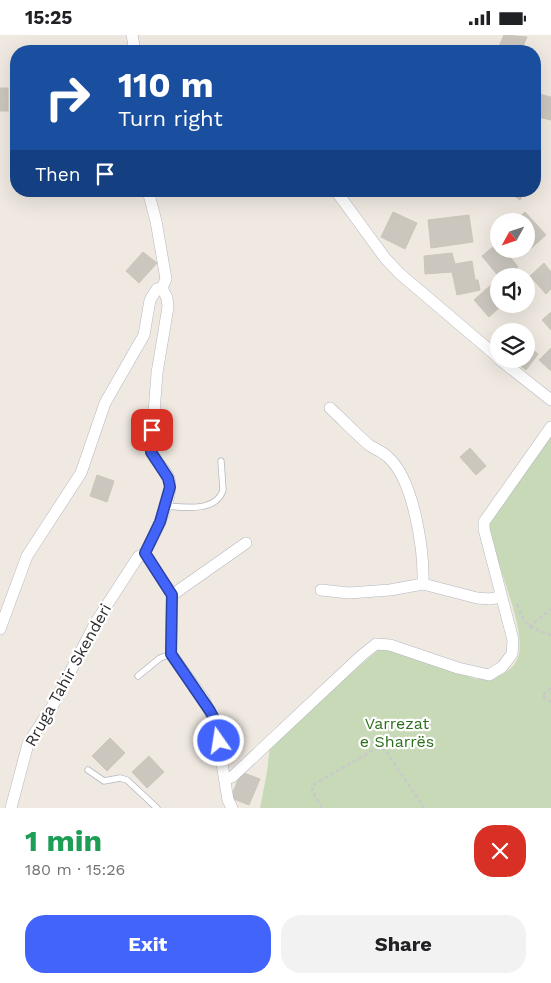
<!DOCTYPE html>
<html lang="en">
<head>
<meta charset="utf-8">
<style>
  body { margin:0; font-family:"Work Sans",sans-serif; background:#f2f2f2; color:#202124; height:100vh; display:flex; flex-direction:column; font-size:19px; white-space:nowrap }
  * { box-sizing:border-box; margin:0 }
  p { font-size:16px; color:#757577 }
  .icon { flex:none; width:28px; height:28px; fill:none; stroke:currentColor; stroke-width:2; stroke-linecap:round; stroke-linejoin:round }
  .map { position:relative; height:773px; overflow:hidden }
  .details { display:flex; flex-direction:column; background:#fff; flex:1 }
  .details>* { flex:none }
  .banner { position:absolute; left:10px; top:10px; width:531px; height:152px; border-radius:20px; box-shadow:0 5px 20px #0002; background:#1a4fa0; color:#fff; overflow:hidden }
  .needle { width:32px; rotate:230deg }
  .controls { position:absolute; left:490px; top:178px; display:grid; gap:10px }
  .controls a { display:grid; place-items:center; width:45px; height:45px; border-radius:50%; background:#fff; box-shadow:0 5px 20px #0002; font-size:25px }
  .pin { position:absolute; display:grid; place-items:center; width:42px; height:42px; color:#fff; margin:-21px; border-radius:10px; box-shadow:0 2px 8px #0006 }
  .me { position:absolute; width:55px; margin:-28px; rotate:347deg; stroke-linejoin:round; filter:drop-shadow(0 0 4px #0008) }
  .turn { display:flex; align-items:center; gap:18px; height:105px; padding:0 25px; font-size:22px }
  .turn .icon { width:65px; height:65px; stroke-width:2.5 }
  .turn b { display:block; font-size:35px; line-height:42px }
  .then { display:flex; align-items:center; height:48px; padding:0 25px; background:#0003; gap:10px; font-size:19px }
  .round { display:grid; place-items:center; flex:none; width:52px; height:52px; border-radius:20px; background:#f2f2f2 }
  .head { display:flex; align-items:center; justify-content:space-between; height:85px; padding:0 25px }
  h1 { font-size:30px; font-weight:700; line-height:38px; color:#1e9e55 }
  .cta { display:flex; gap:10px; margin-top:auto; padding:10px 25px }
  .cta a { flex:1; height:58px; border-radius:20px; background:#4264fb; color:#fff; font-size:20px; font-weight:700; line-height:58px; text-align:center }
  .cta a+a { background:#f2f2f2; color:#202124 }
  .status { display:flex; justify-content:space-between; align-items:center; height:35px; padding:0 25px; background:#fff; direction:ltr }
  .status svg { height:14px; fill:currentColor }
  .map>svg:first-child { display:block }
</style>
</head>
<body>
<div class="status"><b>15:25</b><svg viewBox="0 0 49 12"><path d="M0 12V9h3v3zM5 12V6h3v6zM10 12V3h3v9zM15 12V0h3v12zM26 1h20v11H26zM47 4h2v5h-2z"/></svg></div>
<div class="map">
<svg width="551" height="773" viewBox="0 0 551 773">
  <rect width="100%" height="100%" fill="#efe9e1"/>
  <path fill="#c8d9b8" d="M551,398V773H260L267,737L270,709L379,614H388L476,644C493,645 515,638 519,619C525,589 493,523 488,488Z"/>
  <g fill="#cbc7bf" stroke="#cbc5ba">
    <path d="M504,0L527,2L521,16H497Z"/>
    <rect x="0" y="53" width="8" height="23"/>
    <path d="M535,58L551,62V85L538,82L540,72L535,71Z"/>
    <path d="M507,156H525L520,165Z"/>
    <path d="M393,177L417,188L405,214L381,202Z"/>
    <path d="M525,177L546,200L528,216L526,214V186H514Z"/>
    <path d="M469,180L473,207L431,213L428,185Z"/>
    <path d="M499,207V214H504L518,232L507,241L499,242L482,221Z"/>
    <path d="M143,217L157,228L139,248L126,236Z"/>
    <path d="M452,218L455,229L472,226L475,245H478L480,255L457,260L452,237L425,239L424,221Z"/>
    <path d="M544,228L551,237V254L546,259L530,241Z"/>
    <path d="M492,249L499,256V269H503L489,282L474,265Z"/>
    <path d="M551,277V295L542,285Z"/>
    <path d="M526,310L538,319L526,335L511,324H526Z"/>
    <path d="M551,313V336L539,325Z"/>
    <path d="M470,413L486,431L476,440L460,422Z"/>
    <path d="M97,440L114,446L107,467L90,461Z"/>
    <path d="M110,703L125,718L107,736L92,721Z"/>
    <path d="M149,721L164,737L147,753L132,737Z"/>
    <path d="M241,737L260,744L249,770L231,763Z"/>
  </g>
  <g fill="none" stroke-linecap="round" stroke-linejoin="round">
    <defs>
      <g id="service">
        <path d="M165,471C182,472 216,478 223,455L221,426"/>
        <path d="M138,641L160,623L171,619"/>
        <path d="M88,735L104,746L120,743L127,745L157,773"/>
      </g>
      <g id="minor">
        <path d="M132,0L135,16"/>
        <path d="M336,156L385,223L399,238L499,323"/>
        <path d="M499,324L551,365"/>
        <path d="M330,373C343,385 355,398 369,410C375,414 383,417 388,422C414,445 424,515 423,549"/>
        <path d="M145,518C154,500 175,462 169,443C165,433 155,427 151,417L157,338L168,272L167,263L162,253"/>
        <path d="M145,518L172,560L171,619L203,663L215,687L228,765L232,773"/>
        <path d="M321,555L349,558L390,555L423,549L477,563L490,564L500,562"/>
        <path d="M172,560L246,508"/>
        <path d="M0,594L27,521L81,438L105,368L144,300L150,265L157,254L162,253L166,244L156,186L148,156"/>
        <path d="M225,744L232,742L362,620L376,609L390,610L458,633L489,640L502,632L512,619L513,605L484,494V487L551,392"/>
        <path d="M11,773L28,709L53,670L96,587L138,522L145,518"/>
      </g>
    </defs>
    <use href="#service" stroke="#b4b7c1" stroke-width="7"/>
    <use href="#minor" stroke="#b4b7c1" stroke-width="12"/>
    <g stroke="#c9c9c9" stroke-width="2.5" stroke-dasharray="4 2.5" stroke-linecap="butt">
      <path d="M517,569C524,591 531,593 551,600"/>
      <path d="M529,592L551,574"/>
      <path d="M551,653L542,661L551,667"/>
      <path d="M322,773L312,755L313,750L379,712L386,716L424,773"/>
    </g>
    <use href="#service" stroke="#fff" stroke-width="5.5"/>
    <use href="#minor" stroke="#fff" stroke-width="11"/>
  </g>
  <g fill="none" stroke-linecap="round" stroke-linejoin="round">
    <defs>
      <path id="route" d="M152,395L151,417L168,443L170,452L160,487L145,518L172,560L171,619L210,676L216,687L219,706"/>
    </defs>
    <use href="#route" stroke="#2b41a3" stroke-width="12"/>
    <use href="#route" stroke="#4264fb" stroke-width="9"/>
  </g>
  <g text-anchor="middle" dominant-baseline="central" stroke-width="4.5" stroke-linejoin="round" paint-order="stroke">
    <g font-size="16" fill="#2e2e2e" stroke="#fff">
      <text transform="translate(68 640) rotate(-61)">Rruga Tahir Skenderi</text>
    </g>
    <g font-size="16" fill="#2c6e1b" stroke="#fff">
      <text x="397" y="688">Varrezat<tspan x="397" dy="18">e Sharrës</tspan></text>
    </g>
  </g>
</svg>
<div class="controls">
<a><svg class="needle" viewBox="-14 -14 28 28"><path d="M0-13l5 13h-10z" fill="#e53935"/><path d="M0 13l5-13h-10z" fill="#757577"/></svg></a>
<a><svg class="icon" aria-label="sound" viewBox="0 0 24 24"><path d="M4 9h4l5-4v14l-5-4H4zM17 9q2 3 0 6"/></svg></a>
<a><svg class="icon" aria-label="layers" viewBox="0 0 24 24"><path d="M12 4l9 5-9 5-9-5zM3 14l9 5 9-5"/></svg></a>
</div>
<div class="pin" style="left:152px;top:395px;background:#d93025"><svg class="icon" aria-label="arrive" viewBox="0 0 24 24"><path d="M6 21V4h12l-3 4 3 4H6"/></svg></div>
<svg class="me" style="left:219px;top:706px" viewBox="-20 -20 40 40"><circle r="17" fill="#4264fb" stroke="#fff" stroke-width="3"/><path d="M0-11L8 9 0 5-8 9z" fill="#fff"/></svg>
<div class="banner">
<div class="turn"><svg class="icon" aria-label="right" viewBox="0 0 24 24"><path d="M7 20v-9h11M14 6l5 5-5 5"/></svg><div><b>110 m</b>Turn right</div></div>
<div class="then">Then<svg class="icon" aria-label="arrive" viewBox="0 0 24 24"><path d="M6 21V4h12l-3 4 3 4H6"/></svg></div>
</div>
</div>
<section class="details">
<div class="head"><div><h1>1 min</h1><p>180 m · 15:26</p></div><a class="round" style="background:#d93025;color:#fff"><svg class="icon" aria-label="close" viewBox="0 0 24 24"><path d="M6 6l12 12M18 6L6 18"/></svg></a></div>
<div class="cta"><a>Exit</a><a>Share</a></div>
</section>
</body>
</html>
